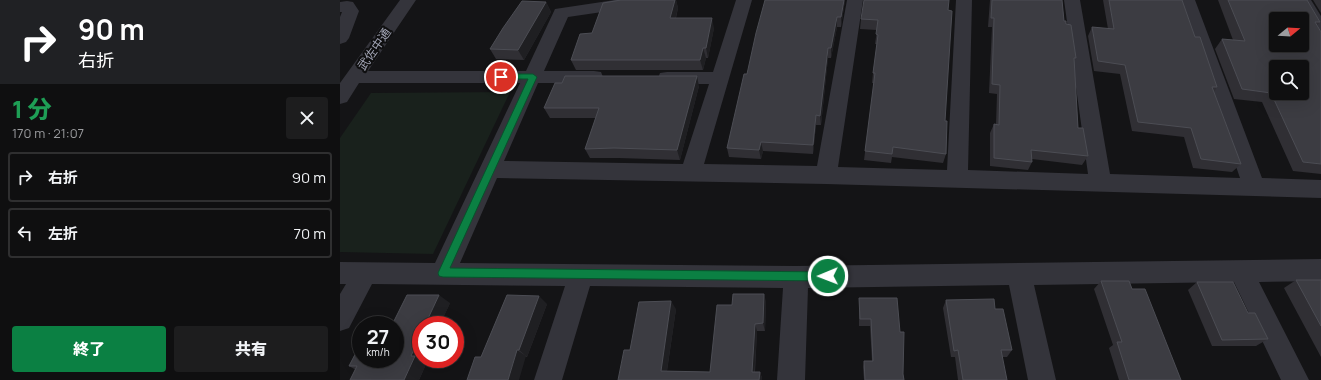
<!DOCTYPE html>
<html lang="ja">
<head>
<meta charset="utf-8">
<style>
  body { margin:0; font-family:Manrope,"Noto Sans JP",sans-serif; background:#1d1d1e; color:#f1f3f6; height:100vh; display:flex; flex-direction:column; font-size:15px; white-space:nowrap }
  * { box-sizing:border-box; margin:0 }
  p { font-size:13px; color:#9b9c9f }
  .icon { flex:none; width:22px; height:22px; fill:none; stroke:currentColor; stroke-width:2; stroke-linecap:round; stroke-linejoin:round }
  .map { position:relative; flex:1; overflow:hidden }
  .panel { display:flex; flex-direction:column; background:#0f0f10; width:340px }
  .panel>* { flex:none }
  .guide { background:#202124; color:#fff; overflow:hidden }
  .needle { width:26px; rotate:72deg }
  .tools { position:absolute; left:929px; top:12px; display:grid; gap:8px }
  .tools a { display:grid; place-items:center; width:40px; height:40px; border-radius:4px; background:#0f0f10; box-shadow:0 4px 16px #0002,0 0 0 1px #2f2f30; font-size:20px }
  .speed { position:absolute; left:12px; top:316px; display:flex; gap:8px; font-size:20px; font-weight:700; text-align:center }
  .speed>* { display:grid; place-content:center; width:52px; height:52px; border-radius:50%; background:#0f0f10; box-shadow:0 4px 16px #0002,0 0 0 1px #2f2f30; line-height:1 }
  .speed small { font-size:10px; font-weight:400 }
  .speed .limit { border:6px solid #d22; background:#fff; color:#111 }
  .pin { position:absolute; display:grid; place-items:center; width:34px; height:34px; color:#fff; margin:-17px; border:2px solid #fff; border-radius:50%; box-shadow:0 1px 4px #0007 }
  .me { position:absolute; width:44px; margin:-22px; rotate:269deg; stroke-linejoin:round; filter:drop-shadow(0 0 3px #0008) }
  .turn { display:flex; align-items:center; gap:14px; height:84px; padding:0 12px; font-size:18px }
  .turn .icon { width:52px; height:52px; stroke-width:2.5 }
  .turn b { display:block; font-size:28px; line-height:34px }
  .round { display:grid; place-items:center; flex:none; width:42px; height:42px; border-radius:4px; background:#1d1d1e }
  .summary { display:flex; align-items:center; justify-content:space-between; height:68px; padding:0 12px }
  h1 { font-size:24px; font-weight:800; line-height:30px; color:#1e9e55 }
  .cta { display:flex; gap:8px; margin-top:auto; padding:8px 12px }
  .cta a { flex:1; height:46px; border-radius:4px; background:#0b8043; color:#fff; font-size:16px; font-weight:800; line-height:46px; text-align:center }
  .cta a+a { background:#1d1d1e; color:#f1f3f6 }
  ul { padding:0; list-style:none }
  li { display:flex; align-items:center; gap:12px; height:50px; margin:0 8px 6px; padding:0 4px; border:2px solid #2f2f30; border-radius:4px }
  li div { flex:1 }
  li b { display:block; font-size:15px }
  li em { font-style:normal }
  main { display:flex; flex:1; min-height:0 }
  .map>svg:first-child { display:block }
</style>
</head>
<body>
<main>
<section class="panel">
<div class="guide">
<div class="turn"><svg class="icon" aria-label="right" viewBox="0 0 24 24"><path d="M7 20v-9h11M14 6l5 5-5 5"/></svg><div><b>90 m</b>右折</div></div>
</div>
<div class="summary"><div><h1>1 分</h1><p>170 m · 21:07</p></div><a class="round"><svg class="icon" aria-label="close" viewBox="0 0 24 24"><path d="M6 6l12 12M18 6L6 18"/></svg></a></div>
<ul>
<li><svg class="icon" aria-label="right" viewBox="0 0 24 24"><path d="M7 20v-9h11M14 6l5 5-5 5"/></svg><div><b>右折</b></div><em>90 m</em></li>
<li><svg class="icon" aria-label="left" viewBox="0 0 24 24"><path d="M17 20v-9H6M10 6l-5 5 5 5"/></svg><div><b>左折</b></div><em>70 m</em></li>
</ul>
<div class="cta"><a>終了</a><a>共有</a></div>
</section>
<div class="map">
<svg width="981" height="380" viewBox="0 0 981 380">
  <rect width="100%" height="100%" fill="#141416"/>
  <path fill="#19211c" d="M170,92L93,254L0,252V138L31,93Z"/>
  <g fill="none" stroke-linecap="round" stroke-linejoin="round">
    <g fill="#34343b" fill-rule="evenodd">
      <path d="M60,0H76L28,71H186L215,9L275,0H318L316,4L310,5L228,17L204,71H254L261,72L263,77L261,82L254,83H198L164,161L343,164L369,84H327L320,83L318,78L320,73L327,72H373L396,0H412L364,164L477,166L507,0H523L498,167L607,170L616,0H632L628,170L748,174L724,0H740L770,174L900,178L839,0H855L922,178L981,180V198L486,184L157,178L120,263L456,266L981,259V281L919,282L969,380H941L894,282L694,285L716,380H688L669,285L468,288L465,380H437L443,288L250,286L222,380H194L225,286L32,284L9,328L0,331V294L6,284H0V262L95,263L180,83H19L7,102L0,104V83Z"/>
      <path d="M955,0H971L981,16V37L975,35Z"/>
      <path d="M7,1L13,2L19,11L9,38L6,42L0,44V17L2,12H0V2Z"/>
    </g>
  </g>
  <g fill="#302f34">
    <path d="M281,0H336L338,8L336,18L374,28L368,58H366L363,70H236L231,60L252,33Z"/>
    <path d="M505,0L501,27H497L491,58H488L481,125H476L473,154L423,151L421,159L389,157L387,148L407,74Z"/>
    <path d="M650,0H722L724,21L726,24L736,58L734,62L738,128L748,156L742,165L692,159V162L688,170L650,166V133L654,124H656L657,94L649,93L652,27H648Z"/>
    <path d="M763,0H842L855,37L877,87L874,92L901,164L892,172L853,168L844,137L792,131L780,74L754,71L748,36L752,27L768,29Z"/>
    <path d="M878,0H967L980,22L977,25L981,32V174L953,171L922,102L894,99L875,49L882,39L893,40Z"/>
    <path d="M973,0H981V13Z"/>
    <path d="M206,2L211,12L184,60L156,59L150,49Z"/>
    <path d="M608,10L605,121L606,154L603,163L552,157L551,163L524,160L534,83H532L533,73L537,44H535L537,30L520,29L521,19Z"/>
    <path d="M359,86L340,160L279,158H250L245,149L256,118H210L204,108Z"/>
    <path d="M956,280H981V357L944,288Z"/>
    <path d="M761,281L792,289L841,380H779L769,348L773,345L754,289Z"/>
    <path d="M857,282L908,313L928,339L916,346H872L848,290Z"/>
    <path d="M519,298L563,374L564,380H524L523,367L524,361H532L530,326H519Z"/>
    <path d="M606,300L655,309L672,350L667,357H662L667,380H618L615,357H611L603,308Z"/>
    <path d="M426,301L425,331H417L415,372H420L422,378V380H278L290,350L336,309L327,371L370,372L392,305Z"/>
    <path d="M110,303L83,360L87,362L79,380H10L16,370L9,366Z"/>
    <path d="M207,304L187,357H141Z"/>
  </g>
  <g fill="#1f1f22">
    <path d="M335,0H336L338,8L333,28L330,18Z"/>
    <path d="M504,0H505L501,27V17Z"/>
    <path d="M206,2L211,12L184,60L178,50Z"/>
    <path d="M497,17V27L491,58V48Z"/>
    <path d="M372,18L374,28L368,58L366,48Z"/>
    <path d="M363,48L366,58L363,70L360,60Z"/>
    <path d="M488,48V58L481,125L480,116Z"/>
    <path d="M357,76L359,86L340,160L337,150Z"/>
    <path d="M476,115V125L473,154V145Z"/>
    <path d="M421,142L423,151L421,159L419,150Z"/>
    <path d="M424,294L426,301L425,331L423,323Z"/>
    <path d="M99,295L110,303L100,325H85Z"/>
    <path d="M199,296L207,304L187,357L179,350Z"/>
    <path d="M331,301L336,309L326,377L321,371Z"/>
    <path d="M415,324L417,331L414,378L412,372Z"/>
    <path d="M81,334V359H84L83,360L87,362L79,380H64L71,356Z"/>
    <path d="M177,350L186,356L179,380H168Z"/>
    <path d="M420,372L422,378V380H419Z"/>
  </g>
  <g fill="#3c3c42" stroke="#4c4d54" fill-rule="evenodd">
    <path d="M281,0H335L330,18H372L366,48H363L360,60H231L240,34L252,33L263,3Z"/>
    <path d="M425,0H504L501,17H497L491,48H488L480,116L476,115L473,145L421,142L419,150L387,148L404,74H407L416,33Z"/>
    <path d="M524,0H609L608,10L612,11L605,121H607L606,154L553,147L552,154L525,151L535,73H533L538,35L536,34L538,20L521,19Z"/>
    <path d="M652,0H722L724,21H726V24L731,25L736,58H734L738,128H743L748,156L691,150L692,162L654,158V124L659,125L660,85L652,84L654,18H651Z"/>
    <path d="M769,0H842L855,37H860L877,87H872L901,164L861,159L851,128L798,122L785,65L758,61L752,27L774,29Z"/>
    <path d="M888,0H967L980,22H975L981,32V164L963,162L931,93L902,89L882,39L905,41ZM936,19H962V45H936ZM936,67H962V93H936Z"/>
    <path d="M182,1L206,2L178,50L150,49L163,28Z"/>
    <path d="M225,76H357L337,150L274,148L245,149L259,108H204L215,83H222Z"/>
    <path d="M956,280H981V326Z"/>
    <path d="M761,281H789L792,289H805L841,380H789L777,342H782Z"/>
    <path d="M857,282H893L908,313H915L928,339L882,340Z"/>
    <path d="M393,294H424L423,323L415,324L412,372H420L419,380H278L284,350H290L299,302L331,301L321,371L370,372L377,305H392Z"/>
    <path d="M67,295H99L85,325H81V334L71,356H75L64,380H10L17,366H9L21,343V359H55V325H52Z"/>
    <path d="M167,295L199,296L179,350H177L168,380H127L135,357H141Z"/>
    <path d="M519,298H557L560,332H564L563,374L564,380H525L524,361H533L531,319H520Z"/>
    <path d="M654,299L655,309H663L672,350H661L667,380H623L618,350L614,351L606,300Z"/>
  </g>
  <path fill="#0b8043" stroke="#07532c" d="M161,74H193L197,77L110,268L488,272L491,273L493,276L491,280L488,281L103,277L99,276L98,273L188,79H159V75Z"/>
  <g text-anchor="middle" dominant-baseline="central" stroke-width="4" stroke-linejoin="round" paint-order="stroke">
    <g font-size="12" fill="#a4a7b7" stroke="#0f0f10">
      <text transform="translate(34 49) rotate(-55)">武佐中通</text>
    </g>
  </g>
</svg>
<div class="tools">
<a><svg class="needle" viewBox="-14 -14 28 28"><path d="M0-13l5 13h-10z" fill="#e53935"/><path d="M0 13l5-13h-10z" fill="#9b9c9f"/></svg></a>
<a><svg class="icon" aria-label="search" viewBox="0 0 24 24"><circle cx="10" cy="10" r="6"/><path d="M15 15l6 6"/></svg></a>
</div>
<div class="speed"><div>27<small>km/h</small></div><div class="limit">30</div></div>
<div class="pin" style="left:161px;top:77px;background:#d93025"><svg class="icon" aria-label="arrive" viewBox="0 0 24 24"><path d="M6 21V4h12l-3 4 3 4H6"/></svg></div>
<svg class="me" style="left:488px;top:276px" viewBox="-20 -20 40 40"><circle r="17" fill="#0b8043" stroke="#fff" stroke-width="3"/><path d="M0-11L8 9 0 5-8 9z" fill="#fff"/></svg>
</div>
</main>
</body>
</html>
